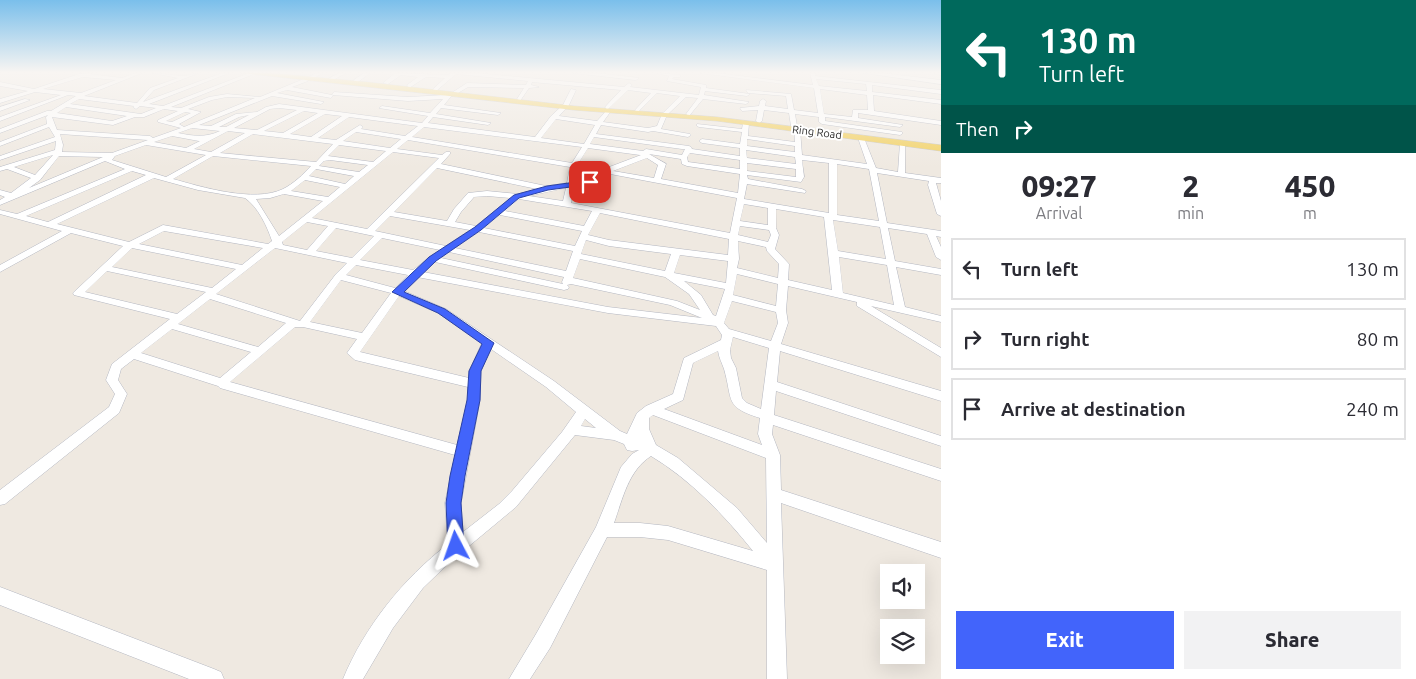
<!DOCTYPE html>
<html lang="en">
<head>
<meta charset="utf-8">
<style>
  body { margin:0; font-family:Ubuntu,sans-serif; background:#f2f2f3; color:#2b2b33; height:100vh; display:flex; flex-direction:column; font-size:19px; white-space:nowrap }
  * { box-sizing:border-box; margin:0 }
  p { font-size:16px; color:#7c7c81 }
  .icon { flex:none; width:28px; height:28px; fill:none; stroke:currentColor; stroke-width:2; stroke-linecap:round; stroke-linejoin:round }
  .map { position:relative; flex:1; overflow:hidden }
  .side { display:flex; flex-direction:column; background:#fff; width:475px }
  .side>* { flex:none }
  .top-card { background:#00695c; color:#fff; overflow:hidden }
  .controls { position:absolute; left:880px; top:564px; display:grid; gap:10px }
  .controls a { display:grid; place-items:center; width:45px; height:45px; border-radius:0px; background:#fff; box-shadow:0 5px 20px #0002; font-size:25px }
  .pin { position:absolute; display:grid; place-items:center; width:42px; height:42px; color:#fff; margin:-21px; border-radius:10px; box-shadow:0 2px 8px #0006 }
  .me { position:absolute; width:55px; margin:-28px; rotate:356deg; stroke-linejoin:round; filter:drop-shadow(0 0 4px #0008) }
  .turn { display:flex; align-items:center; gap:18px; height:105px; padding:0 15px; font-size:22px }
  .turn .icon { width:65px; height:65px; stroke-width:2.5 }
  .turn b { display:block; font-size:35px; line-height:42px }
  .then { display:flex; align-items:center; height:48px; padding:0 15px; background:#0003; gap:10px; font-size:19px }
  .eta { display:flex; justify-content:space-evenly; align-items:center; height:85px; text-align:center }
  .eta b { font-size:30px; font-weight:800; line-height:35px }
  .cta { display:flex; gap:10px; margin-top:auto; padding:10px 15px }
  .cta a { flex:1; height:58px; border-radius:0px; background:#4264fb; color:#fff; font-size:20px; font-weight:800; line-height:58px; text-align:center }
  .cta a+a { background:#f2f2f3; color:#2b2b33 }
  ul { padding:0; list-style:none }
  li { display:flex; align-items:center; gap:15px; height:62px; margin:0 10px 8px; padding:0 5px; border:2px solid #e1e1e2; border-radius:0px }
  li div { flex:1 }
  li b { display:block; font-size:19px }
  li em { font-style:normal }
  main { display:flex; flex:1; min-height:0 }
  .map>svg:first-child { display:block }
</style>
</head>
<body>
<main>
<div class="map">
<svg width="941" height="679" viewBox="0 0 941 679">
  <rect width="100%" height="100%" fill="#efe9e1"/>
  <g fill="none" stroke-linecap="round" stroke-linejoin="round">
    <defs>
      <g id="minor">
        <path d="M92,73L90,74L122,78L135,73H142L84,96L137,103L150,88L178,78L152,73L184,76L199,73L154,90L143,102L222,73H229L149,104L163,106L249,73L254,74L171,107L181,108L209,97L227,94L260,97L306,78L308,81L292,87L332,95L334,92L408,97L446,95L450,92L453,94L444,105L501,113L498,115L441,108L436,114L491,123L488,125L433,117L428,123L535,137L551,116L563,105L571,89L576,90L569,105L559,116L597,121L607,110L605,107L621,90L532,82L531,85L539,87L529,88L520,101L517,99L524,88L468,87L458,93L453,92L467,83L526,85L528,81L456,74L435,92L433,89L445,78L426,77L409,88L407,85L418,77L401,75L388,84L383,83L395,73L448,75L451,73H476L624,87L629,83L632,85L630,87L699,95L701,87L667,81L669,76L657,73L680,75V77H674L672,79L706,85V88L750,94L747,96L705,91L704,95L749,102L746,104L703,99L689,116L686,114L698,98L686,97L667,115L661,129L690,134L691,135L688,137L653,131L648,132L601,125L596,134L689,146L691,147L692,149L740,156V148L702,143L699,141L702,139L740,144L742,132L699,127L697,126V124L742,129L743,123L746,121L749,123L748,136L795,142L794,129L797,127L800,129L802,155L867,164L858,138L861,136L864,138L876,168L898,172L900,143L905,142V173L941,178V183H936L941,201V216L937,214L928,185L929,181L877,173L887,223L941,231V237L936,236L941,247V260L936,257L927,234L888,228L895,261L941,269V275L896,267L905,307L941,316V322L871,306L941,348V357L857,306V302L788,286L786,310L788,323L781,344L941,391V401L780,351L777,382L941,436V446L776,391L774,415L941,469V481L773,425L772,434L780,455L781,490L941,542V558L781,503L787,679H767V570L668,540L640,537H607L550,648L530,679H509L536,634L596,527L621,467L632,454L639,450L632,451L627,450L624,444L614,440L575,435L516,507L451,561L423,588L393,628L363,679H343C365,626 403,579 448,544L445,503L455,455L220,388L218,386L134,359L121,369L118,380L127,394L119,413L5,504L0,505V490L109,407L115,394L106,380L112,364L170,319L74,295L73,293L123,246L71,233L0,272V265L62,231L0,214V210L17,214L125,169L105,161L0,205V200L5,197L0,195V190L11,193L31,178L7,169L0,171V167L55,150L56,141L0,160V156L55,137L49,127L0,146V142L47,124L46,117L48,115L0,133V129L47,111H51L76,96L68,95L0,121V117L61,95L35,92L0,103V99L28,91L0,86V82L34,89L79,74ZM83,77L116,80L81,93L43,89ZM287,90L331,98L333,95L408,101L443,99L430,113L382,106L379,108L428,116L422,123L279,104L266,107L257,112L236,114L211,126L199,125L272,96L321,104L324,102L277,93ZM628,90L651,93L635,110L637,113L657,93L680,96L662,114L657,126L648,128L603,122L611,111L608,109ZM227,97L255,98L184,127L179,124L201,112L188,109L212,100ZM79,99L134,106L133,107L136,109L140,106L156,108L141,114L70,104ZM66,107L127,116L112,121L57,113ZM279,108L297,110L257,130L234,128L270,109ZM164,109L178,111L158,120V122L181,128L153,138L150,136L57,130L52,117L113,125L135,117H144ZM304,111L318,113L283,133L264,131ZM185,112L191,113L172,122L166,121ZM325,114L342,116L311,137L290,134ZM249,115L226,127H219L239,117ZM349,117L418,126L405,136L361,129L363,127L360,125L336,140L318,138ZM556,119L595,125L584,144L541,138ZM424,127L582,147L572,163L412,137ZM192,128L220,131C205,138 193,136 178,133ZM228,131L245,133L211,152L194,149ZM356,132L401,139L390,148L343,141ZM60,134L148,140L112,153L62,152L63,145ZM253,134L333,144L316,162L220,153ZM172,136L199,141H200L186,148L154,142ZM594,137L682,149H685L682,155L646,149L643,151L590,144ZM747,139L795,146V152L747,146ZM408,140L570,167L567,183L546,186L441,164L450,154V152H446L442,155L397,149ZM146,145L206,155L166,177L112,160L115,156ZM339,145L386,151L373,162L328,156ZM588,148L640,155H641L604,169L578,164ZM746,150L795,157L796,164L747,158ZM393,152L439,158L367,229L312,218ZM690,153L740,160V169L688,162L687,157ZM649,154L681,159L682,164L687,166L740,174L738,193L661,179L666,164ZM53,155L35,175L14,167ZM59,156L103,157L29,188L40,180ZM213,156L311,166C304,174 293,184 283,189C254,203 202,187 173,179ZM647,158L658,165L654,178L613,171ZM330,160L368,165L359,172L319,166L324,161ZM802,160L829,163V213L744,199L747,184L805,193L806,191L802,189L748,179L747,175L801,182L804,177ZM747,163L796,169V177L747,171ZM837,164L869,169L879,221L837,215ZM437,168L537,189L518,194L487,191L468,193L454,209L447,221L394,212ZM577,168L597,172L588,180L575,182ZM316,169L354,176L345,184L309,176ZM132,171L146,175L48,222L26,216ZM605,173L737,198L730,233L571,203L574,186L593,184ZM154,178L198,190L245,198C258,207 267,226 272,241L268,244L163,225L129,242L57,224ZM305,180L340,187L328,197L291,191ZM566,188L563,201L529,196ZM284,194L323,201L279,236L256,199L270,198ZM487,196L511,198L476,226L455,222L461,212L474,197ZM519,199L592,211L584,226L505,211ZM744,204L768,208V225L740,221ZM776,209L824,217L832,290L788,280L789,264L775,249L779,235L776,228ZM600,213L729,239L728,255L609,240L588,235ZM500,215L582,231L575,246L484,228ZM390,216L470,230L446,246L375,231ZM833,220L880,227L886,259L838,251ZM307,222L328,226L307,250L283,245L282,242ZM740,226L769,230L771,235L768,242L738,235ZM336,228L374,236L352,258L316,251ZM164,231L263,248L242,265L139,244ZM479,232L573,251L566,271L455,248ZM382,238L440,250L413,270L360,260ZM586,240L609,246L671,254L665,271L581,254ZM738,241L766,247L767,251L779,264L778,278L737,268L739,259ZM132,248L236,269L212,288L112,267ZM275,248L347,263L336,274L300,321L216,294ZM449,252L564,277L562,282L563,284L441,258ZM680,255L728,261L726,283L674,273ZM839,257L887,265L894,305L843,293ZM580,259L665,277L689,294L700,310L677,301L573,278ZM435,262L564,290L568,289L569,287L567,285L571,284L670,305L702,318L608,307L423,272ZM356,265L408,275L395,288L346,275ZM107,271L206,292L177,314L85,292ZM737,274L778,284L776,306L733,295ZM417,277L608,313L716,326L722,335L721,340L684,358L673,394L646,406L637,413L627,434L620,431L554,381L446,309L404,291ZM341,280L391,293L362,333L310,322ZM684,281L725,289L716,316L713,315L701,295ZM399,296L438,313L482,343L469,371V378L360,352ZM210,299L286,323L258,347L178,324ZM732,301L776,312L778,323L771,341L729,329L724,323ZM295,327H303L357,339L347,353L355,360L468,387V400L457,445L230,382ZM172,329L251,352L220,378L141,353ZM733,337L769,348L761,409L747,403L742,398L736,368L731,358L730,350ZM491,349L546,387L576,412L562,432L512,491L499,504L463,532L461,503L480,400L481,371ZM718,351C719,358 722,363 724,369C733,400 724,407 760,418L758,434L762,445L664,409L683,400L693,363ZM653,415L766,458L767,543L737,508L678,458L656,445L649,429V418ZM585,419L596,428L581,426ZM651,456C691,480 724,515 753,551L668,526L640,523H614C623,498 628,471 651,456Z"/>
        <path d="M316,73H323L312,79L307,78Z"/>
        <path d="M339,73H346L333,80L328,79Z"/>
        <path d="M364,73H370L358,82H354V80Z"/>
        <path d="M573,73H597L639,78L636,80Z"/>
        <path d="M700,73H717L813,85L810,73H815V76L941,90V94L872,85V92L941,100V104L873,95L874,111L941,121V125L858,113V118L903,125L900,127L825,117V121L902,132V134L900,135L822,124L819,122V117L795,114L797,126L794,128L791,126L789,113L764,110L762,121L759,123L756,121L758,110L742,111L740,108L759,106L760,101L763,99L766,101L765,106L788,109L786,96L748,93L746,90L791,94L794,110L818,113L814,88ZM816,79L866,84L867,91L819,86ZM820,89L867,95L868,110H853L852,117L824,114Z"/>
        <path d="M864,73H881L941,80V84Z"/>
        <path d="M935,73H941V75L935,74Z"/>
        <path d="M25,99L30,100L0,111V107Z"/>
        <path d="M0,587L214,669L221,672L224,679H189L0,605Z"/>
      </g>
      <path id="major" d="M242,73H271L367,82L574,106L717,117L941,145V151L717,121L574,110Z"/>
    </defs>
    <use href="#minor" stroke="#b4b7c1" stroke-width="1"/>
    <use href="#major" stroke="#c9c9c9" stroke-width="1"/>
    <use href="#minor" fill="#fff" fill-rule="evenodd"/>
    <use href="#major" fill="#f2d163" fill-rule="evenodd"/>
  </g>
  <linearGradient id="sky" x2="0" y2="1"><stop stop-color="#7abfeb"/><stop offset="0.43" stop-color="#f8f5f2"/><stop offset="1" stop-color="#f8f5f2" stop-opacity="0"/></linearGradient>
  <rect width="941" height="168" fill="url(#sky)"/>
  <path fill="#4264fb" stroke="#2b41a3" d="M590,180L594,182L593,184L548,190L519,198L481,230L436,261L404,292L445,309L494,343L481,371L480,400L465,476L461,503L464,546L462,552L456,554L450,552L448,546L446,503L450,476L467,400L469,371L482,344L438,313L392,292L429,257L475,227L514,195L547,186Z"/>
  <g text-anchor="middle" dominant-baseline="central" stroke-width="4" stroke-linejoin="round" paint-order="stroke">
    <g font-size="11" fill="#2e2e2e" stroke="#fff">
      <text transform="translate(817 132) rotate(7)">Ring Road</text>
    </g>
  </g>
</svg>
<div class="controls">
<a><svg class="icon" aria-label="sound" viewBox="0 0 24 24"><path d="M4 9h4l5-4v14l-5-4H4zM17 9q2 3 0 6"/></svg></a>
<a><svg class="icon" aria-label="layers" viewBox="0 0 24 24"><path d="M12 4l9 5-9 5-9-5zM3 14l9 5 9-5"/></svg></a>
</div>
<div class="pin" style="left:590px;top:182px;background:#d93025"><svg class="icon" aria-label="arrive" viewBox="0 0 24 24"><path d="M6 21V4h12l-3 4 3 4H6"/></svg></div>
<svg class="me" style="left:456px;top:546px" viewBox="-20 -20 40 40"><path d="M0-17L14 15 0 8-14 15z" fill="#4264fb" stroke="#fff" stroke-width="4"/></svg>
</div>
<section class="side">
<div class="top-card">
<div class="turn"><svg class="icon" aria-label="left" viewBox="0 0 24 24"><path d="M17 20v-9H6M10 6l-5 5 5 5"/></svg><div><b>130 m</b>Turn left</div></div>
<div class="then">Then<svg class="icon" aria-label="right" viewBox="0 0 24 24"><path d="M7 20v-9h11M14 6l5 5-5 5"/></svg></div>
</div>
<div class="eta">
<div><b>09:27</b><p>Arrival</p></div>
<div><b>2</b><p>min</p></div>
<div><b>450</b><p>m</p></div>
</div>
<ul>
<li><svg class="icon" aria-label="left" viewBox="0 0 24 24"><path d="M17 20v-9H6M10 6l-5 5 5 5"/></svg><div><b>Turn left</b></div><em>130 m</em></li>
<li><svg class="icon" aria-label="right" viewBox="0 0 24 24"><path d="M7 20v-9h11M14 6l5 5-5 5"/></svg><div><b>Turn right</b></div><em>80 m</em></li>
<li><svg class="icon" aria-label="arrive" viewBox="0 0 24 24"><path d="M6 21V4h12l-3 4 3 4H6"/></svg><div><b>Arrive at destination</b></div><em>240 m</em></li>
</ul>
<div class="cta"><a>Exit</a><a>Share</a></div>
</section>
</main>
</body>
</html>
